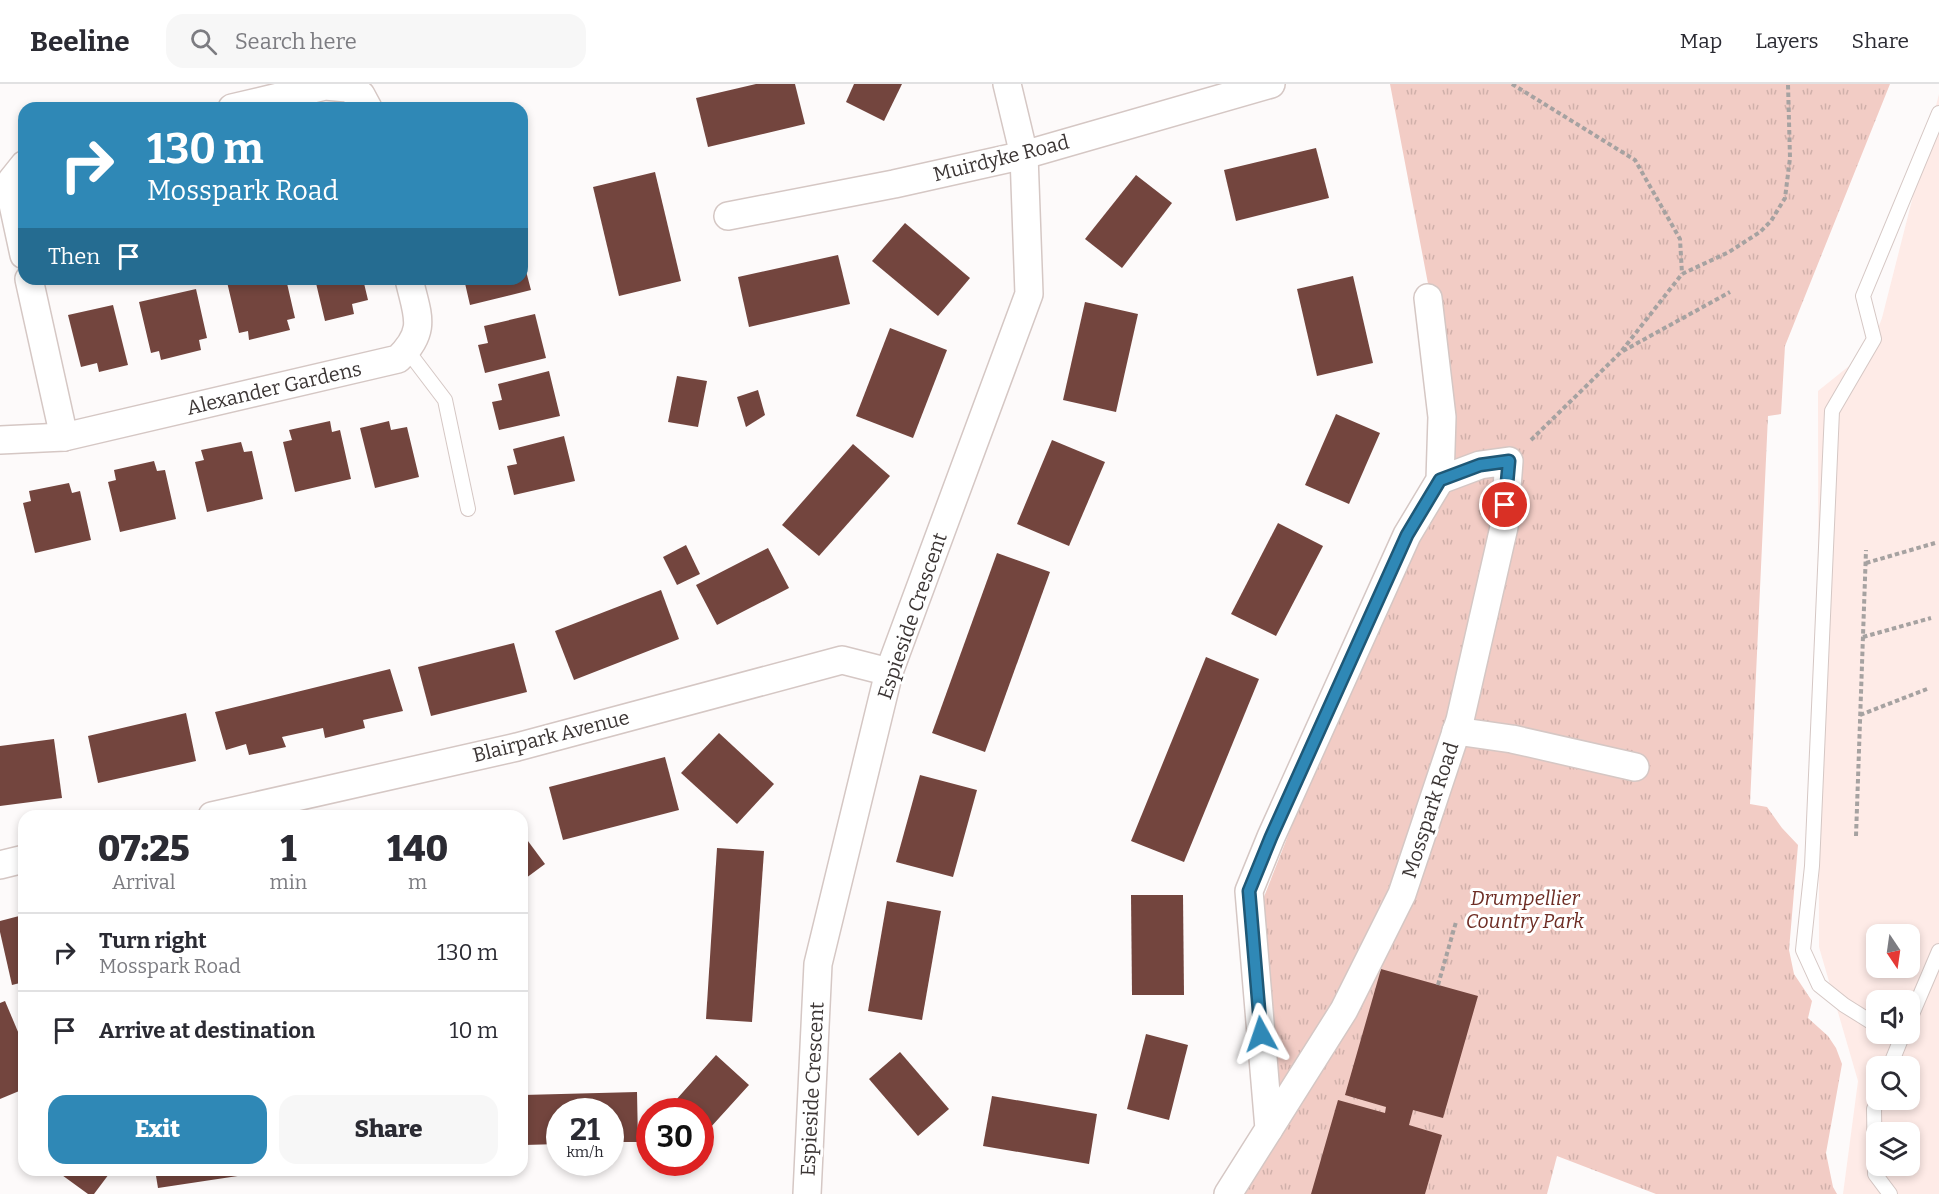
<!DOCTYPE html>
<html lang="en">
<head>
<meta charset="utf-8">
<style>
  body { margin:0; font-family:Bitter,serif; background:#f7f7f7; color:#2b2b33; height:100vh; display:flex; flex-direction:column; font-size:22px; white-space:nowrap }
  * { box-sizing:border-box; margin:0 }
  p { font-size:20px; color:#7c7c81 }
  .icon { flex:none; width:33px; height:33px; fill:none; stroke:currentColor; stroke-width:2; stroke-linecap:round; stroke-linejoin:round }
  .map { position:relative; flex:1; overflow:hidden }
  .sheet { position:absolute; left:18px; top:726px; width:510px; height:366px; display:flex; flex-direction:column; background:#fff; border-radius:18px; box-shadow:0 3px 9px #0003 }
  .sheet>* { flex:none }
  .guide { position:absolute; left:18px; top:18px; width:510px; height:183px; border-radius:18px; box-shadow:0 3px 9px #0003; background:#2f88b6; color:#fff; overflow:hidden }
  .needle { width:39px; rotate:167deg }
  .tools { position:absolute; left:1866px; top:840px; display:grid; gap:12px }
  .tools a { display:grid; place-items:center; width:54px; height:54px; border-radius:12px; background:#fff; box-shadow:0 3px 9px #0003; font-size:30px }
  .speed { position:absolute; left:546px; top:1014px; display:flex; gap:12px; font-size:30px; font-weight:700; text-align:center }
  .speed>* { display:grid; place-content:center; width:78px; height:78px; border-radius:50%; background:#fff; box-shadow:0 3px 9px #0003; line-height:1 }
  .speed small { font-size:15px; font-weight:400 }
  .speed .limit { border:9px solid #d22; background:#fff; color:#111 }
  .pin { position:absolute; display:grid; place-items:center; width:51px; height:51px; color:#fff; margin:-26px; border:3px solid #fff; border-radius:50%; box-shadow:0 2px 6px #0007 }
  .me { position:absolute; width:66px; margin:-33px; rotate:355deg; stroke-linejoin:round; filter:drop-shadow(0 0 4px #0008) }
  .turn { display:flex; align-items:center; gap:21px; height:126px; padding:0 30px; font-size:27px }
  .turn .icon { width:78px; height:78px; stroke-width:2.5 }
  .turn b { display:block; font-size:42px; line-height:51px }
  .then { display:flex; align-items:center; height:57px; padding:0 30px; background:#0003; gap:12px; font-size:22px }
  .eta { display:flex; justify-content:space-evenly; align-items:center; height:102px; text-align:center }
  .eta b { font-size:36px; font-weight:800; line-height:42px }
  .button { display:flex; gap:12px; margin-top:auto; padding:12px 30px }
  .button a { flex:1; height:69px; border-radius:18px; background:#2f88b6; color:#fff; font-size:24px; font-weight:800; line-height:69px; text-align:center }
  .button a+a { background:#f7f7f7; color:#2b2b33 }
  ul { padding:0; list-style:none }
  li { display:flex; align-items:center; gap:18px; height:78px; padding:0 30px; border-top:2px solid #e1e1e2 }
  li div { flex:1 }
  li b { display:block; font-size:22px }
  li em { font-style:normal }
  header { display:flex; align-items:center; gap:36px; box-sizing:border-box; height:84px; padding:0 30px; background:#fff; border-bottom:2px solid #e1e1e2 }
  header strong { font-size:28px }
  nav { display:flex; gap:33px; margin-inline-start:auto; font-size:21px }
  .search { width:420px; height:54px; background:#f7f7f7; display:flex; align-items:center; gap:15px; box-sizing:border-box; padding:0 21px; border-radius:18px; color:#7c7c81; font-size:22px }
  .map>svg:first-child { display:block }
</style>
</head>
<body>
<header>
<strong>Beeline</strong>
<div class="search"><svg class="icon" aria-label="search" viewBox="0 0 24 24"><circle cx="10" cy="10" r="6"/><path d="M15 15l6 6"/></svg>Search here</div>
<nav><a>Map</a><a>Layers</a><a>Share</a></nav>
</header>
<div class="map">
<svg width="1939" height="1110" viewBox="0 0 1939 1110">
  <defs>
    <pattern id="park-tufts" width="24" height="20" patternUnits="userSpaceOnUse" patternTransform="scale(1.5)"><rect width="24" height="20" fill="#f2ccc5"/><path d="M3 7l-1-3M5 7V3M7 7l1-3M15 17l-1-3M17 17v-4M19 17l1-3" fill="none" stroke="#d0b0aa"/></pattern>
  </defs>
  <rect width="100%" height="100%" fill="#fdfafa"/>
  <path fill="#feebe7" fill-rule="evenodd" d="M1939,10V1110H1843L1858,997L1819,863L1818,307L1869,266L1874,255L1882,234ZM1876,850H1910V884H1876ZM1876,916H1910V950H1876ZM1876,982H1910V1016H1876ZM1876,1048H1910V1082H1876Z"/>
  <path fill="url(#park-tufts)" d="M1390,0H1890L1785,262L1781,330L1768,332L1750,720L1767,723L1782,744L1798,761L1789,866L1794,890L1812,917L1808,934L1828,952L1836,964L1842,980L1826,1069L1833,1103L1837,1110H1656L1557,1072L1547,1110H1239L1271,1013L1260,823L1453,331Z"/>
  <g fill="#73453e">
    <path d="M756,0H795L805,40L708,63L696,14Z"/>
    <path d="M854,0H902L884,37L846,18Z"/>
    <path d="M1316,64L1329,114L1236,137L1224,86Z"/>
    <path d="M655,88L681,197L619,212L593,103Z"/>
    <path d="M1136,91L1172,119L1122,184L1085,155Z"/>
    <path d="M905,139L970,194L938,232L872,177Z"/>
    <path d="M838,171L850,220L749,243L738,193Z"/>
    <path d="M522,172L531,206L470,221L464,195H522Z"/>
    <path d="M1353,192L1373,279L1317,292L1297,205Z"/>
    <path d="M242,195H286L295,234L287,236L290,246L249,256L248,247L239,249L227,198Z"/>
    <path d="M315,195H363L368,216L352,220L354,230L325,237Z"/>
    <path d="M196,205L207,254L199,256L201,266L161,276L159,267L151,269L139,218Z"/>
    <path d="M1085,218L1138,230L1116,328L1063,316Z"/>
    <path d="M113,221L128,281L99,288L97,279L81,283L68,231Z"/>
    <path d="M535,230L546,274L485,289L478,261L488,259L484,242Z"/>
    <path d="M890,244L947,266L913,354L856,332Z"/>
    <path d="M549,287L560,332L499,346L492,318L502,316L498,300Z"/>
    <path d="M677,292L707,297L698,343L668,338Z"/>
    <path d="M758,306L765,331L746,343L737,313Z"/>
    <path d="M1336,330L1380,349L1349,420L1305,401Z"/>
    <path d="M330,337L332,348L340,346L351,395L295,408L283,358L292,356L289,346Z"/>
    <path d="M389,337L391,346L407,343L419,393L375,404L360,344Z"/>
    <path d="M564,352L575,397L514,411L507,382L517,380L513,365Z"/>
    <path d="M1052,356L1105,378L1069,462L1017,440Z"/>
    <path d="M241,358L244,368L252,367L263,415L207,428L195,378L204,376L201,366Z"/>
    <path d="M853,360L890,392L819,472L782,441Z"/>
    <path d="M154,377L157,387L165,386L176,435L120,448L108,398L116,396L114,386Z"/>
    <path d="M69,399L72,409L80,407L91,456L35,469L23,419L31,417L29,407Z"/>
    <path d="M1278,439L1323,462L1276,552L1231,530Z"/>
    <path d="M686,461L700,490L677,501L663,473Z"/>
    <path d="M768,464L789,504L717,541L696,501Z"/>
    <path d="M997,469L1050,488L985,668L932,649Z"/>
    <path d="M661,506L679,555L574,596L555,547Z"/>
    <path d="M514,559L527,608L431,632L418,583Z"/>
    <path d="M1206,573L1259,595L1184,778L1131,757Z"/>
    <path d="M390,585L403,627L363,636L365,644L325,654L323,644L282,653L286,663L249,671L246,660L226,666L215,628Z"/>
    <path d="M186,629L196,677L98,699L88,652Z"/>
    <path d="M719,649L774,700L737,740L681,689Z"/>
    <path d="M54,655L62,714L0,722V662Z"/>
    <path d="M665,673L679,726L563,756L549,703Z"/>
    <path d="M920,691L977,706L953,793L896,778Z"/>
    <path d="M522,749L545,780L522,797Z"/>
    <path d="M717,764L764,767L752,938L706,935Z"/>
    <path d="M1131,811H1183L1184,911H1132Z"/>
    <path d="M887,817L941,827L922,936L868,927Z"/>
    <path d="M23,831L24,898L12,901L0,848V837Z"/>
    <path d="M1381,885L1478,912L1443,1034L1413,1026L1409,1041L1442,1051L1425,1110H1311L1338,1016L1385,1029L1386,1023L1345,1011Z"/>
    <path d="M5,917L24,962V1005L0,1015V919Z"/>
    <path d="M1146,950L1188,961L1169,1036L1127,1025Z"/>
    <path d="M900,968L949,1025L918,1052L869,995Z"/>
    <path d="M716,971L749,1001L700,1055V1028L667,1026Z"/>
    <path d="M637,1008L638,1058H610V1028H560V1060L524,1061L523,1011Z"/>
    <path d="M992,1012L1097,1030L1089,1080L983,1062Z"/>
    <path d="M55,1086H112L94,1110H88Z"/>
    <path d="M155,1086H271V1087L158,1104Z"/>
  </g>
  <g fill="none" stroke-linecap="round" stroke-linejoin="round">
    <defs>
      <g id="service">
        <path d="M407,266L445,316L468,425"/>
        <path d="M1910,935L1939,867"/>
        <path d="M1876,941L1844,921L1819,901L1803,866L1812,782L1832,327L1874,255L1863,212L1939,29"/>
        <path d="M1890,982L1903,950"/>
        <path d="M1878,1016L1874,1025L1875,1090L1890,1110"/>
      </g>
      <g id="minor">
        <path d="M232,24L325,2L347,4L361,11L368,24"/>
        <path d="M24,81L12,96L11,111L24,171"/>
        <path d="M728,132L894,100L1024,71L1271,0"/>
        <path d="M29,195L64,353"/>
        <path d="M0,356L64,353L398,275C428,246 417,231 409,195"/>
        <path d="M1456,647L1512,655L1635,683"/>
        <path d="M212,732L517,663L842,576L889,588"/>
        <path d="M0,781L24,775"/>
        <path d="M1269,1045L1344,926L1402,810L1460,636L1504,443L1509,377L1480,381L1440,396"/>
        <path d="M807,1110L818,880L889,588L1029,210L1024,71L1007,0"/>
        <path d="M1228,1110L1269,1045L1249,807L1271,753L1407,451L1440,396L1442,333L1428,214"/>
      </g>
    </defs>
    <use href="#service" stroke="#d5c7c4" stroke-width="16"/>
    <use href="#minor" stroke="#d5c7c4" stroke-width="30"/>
    <g stroke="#a6a2a1" stroke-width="4" stroke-dasharray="4.5 3" stroke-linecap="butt">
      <path d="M1512,0L1635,76L1680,155L1682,190"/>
      <path d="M1623,267L1730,208"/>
      <path d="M1531,356L1620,269L1682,190L1729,168L1760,148L1771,137L1785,114L1790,74L1788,0"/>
      <path d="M1866,479L1935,459"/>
      <path d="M1863,553L1931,534"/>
      <path d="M1860,631L1927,605"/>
      <path d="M1856,752L1866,466"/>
      <path d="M1438,901L1456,838"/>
    </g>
    <use href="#service" stroke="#fff" stroke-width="14"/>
    <use href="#minor" stroke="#fff" stroke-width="27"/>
  </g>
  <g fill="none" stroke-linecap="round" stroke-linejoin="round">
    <defs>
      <path id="route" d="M1261,950L1249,807L1271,753L1407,451L1440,396L1480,381L1509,377L1505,421"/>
    </defs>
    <use href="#route" stroke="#1f5876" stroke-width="15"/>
    <use href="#route" stroke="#2f88b6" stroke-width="10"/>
  </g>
  <g text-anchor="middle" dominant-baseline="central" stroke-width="6" stroke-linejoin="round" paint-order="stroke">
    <g font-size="20" fill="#3b3534" stroke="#fff">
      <text transform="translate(1001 74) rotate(-14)">Muirdyke Road</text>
      <text transform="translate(274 304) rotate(-13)">Alexander Gardens</text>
      <text transform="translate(912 532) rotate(-71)">Espieside Crescent</text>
      <text transform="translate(551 652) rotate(-14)">Blairpark Avenue</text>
      <text transform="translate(1430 726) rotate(-72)">Mosspark Road</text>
      <text transform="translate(812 1005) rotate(-87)">Espieside Crescent</text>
    </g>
    <g font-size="20" font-style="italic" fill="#6e2d24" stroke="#fff">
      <text x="1525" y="814">Drumpellier<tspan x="1525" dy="23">Country Park</tspan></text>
    </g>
  </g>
</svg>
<div class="tools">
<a><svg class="needle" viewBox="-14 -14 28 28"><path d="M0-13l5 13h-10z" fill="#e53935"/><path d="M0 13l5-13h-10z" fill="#7c7c81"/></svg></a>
<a><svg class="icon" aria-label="sound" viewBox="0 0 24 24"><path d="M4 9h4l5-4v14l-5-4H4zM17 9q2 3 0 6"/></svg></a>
<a><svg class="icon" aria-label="search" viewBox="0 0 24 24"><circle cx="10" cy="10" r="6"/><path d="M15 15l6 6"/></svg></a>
<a><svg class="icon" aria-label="layers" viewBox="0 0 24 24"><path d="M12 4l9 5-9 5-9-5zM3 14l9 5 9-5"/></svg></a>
</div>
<div class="speed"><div>21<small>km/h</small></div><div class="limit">30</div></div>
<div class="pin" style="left:1505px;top:421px;background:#d93025"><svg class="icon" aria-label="arrive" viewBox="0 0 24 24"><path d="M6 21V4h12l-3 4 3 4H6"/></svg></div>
<svg class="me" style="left:1261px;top:950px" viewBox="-20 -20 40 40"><path d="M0-17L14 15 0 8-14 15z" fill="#2f88b6" stroke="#fff" stroke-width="4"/></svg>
<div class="guide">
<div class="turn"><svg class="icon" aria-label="right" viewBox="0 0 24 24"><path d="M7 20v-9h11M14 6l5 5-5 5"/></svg><div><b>130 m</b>Mosspark Road</div></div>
<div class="then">Then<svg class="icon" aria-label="arrive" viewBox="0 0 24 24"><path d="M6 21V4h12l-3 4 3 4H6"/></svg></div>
</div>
<section class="sheet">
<div class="eta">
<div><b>07:25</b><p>Arrival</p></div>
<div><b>1</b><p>min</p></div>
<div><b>140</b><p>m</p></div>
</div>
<ul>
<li><svg class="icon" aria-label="right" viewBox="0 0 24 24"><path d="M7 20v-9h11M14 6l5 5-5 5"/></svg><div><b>Turn right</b><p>Mosspark Road</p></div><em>130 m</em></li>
<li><svg class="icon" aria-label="arrive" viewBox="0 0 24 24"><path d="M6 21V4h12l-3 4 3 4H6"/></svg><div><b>Arrive at destination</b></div><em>10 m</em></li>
</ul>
<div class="button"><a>Exit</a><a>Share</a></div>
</section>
</div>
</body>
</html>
